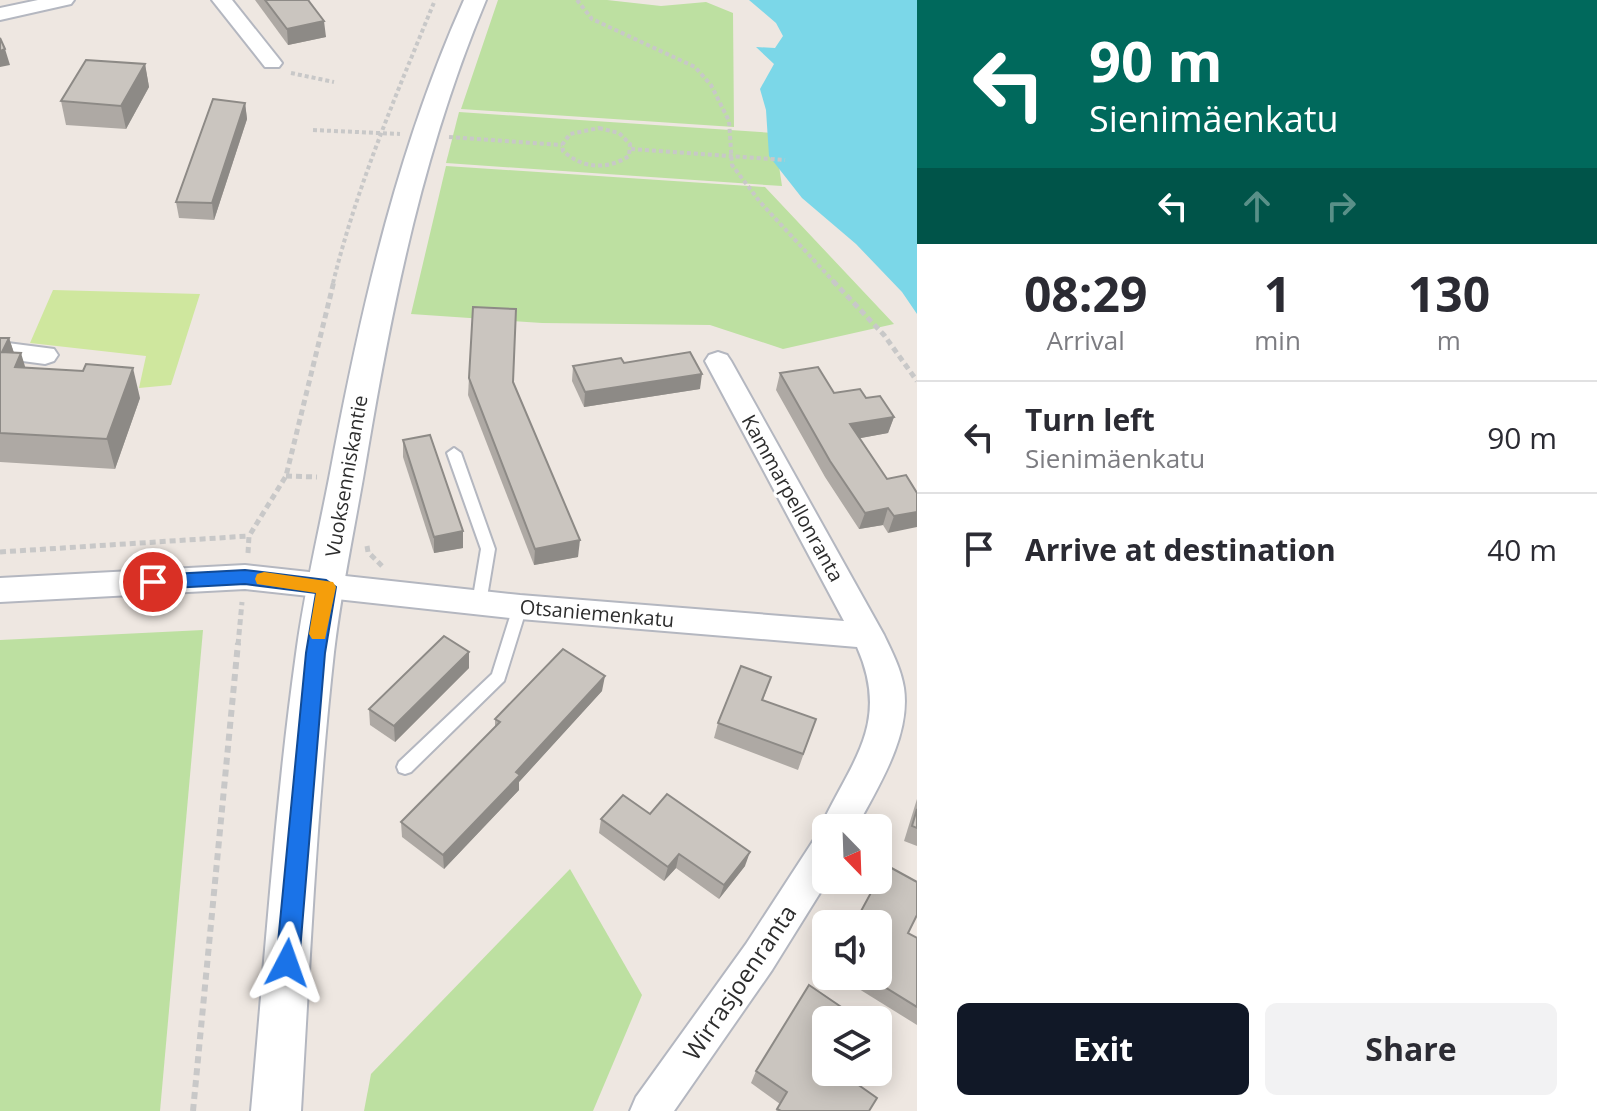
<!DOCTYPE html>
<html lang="en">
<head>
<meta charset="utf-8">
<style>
  body { margin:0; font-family:"Open Sans",sans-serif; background:#f2f2f3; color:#2b2b33; height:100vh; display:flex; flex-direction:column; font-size:30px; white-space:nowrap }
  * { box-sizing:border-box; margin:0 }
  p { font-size:26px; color:#7c7c81 }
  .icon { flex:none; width:44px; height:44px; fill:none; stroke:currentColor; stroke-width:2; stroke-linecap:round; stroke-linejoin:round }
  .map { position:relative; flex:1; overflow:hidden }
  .panel { display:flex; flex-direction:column; background:#fff; width:680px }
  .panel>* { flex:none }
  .guide { background:#00695c; color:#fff; overflow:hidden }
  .needle { width:52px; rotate:157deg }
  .tools { position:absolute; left:812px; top:814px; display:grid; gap:16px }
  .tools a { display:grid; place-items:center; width:80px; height:80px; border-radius:12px; background:#fff; box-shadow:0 4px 20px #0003; font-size:40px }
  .pin { position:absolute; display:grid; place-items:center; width:68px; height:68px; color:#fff; margin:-34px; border:4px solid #fff; border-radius:50%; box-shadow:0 2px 8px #0007 }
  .me { position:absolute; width:88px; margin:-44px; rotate:4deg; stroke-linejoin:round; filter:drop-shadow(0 0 6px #0008) }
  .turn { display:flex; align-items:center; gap:28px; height:168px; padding:0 40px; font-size:36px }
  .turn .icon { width:104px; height:104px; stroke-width:2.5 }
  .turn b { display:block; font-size:56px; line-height:68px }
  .lanes { display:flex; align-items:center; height:76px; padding:0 40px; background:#0003; justify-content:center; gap:40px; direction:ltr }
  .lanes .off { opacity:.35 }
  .eta { display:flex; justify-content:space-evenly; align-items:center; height:136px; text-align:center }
  .eta b { font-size:48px; font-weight:700; line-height:56px }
  .cta { display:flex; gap:16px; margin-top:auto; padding:16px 40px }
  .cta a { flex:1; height:92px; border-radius:12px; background:#111827; color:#fff; font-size:32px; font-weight:700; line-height:92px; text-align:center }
  .cta a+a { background:#f2f2f3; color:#2b2b33 }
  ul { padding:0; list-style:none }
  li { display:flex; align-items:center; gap:24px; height:112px; padding:0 40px; border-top:2px solid #e1e1e2 }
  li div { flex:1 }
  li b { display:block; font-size:30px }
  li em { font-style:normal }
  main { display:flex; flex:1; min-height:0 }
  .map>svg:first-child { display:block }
</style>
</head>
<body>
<main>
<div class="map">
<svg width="917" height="1111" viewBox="0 0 917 1111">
  <rect width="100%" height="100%" fill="#eee7e1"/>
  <g fill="#bde0a1">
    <path d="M498,0H607L661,6L706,2L733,13L734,127L461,109Z"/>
    <path d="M459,112L774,133L782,186L446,163Z"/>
    <path d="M446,166L765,187L894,324L783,349L710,325L542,323L411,314Z"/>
    <path d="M203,630L160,1111H0V640Z"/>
    <path d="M570,869L642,995L593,1111H364L371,1074Z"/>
  </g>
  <path fill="#cfe79e" d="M53,290L200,294L171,385L139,388L146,356L30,343Z"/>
  <path fill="#7bd7e8" d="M749,0H917V314L902,292L856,244L802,198L769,156L766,110L760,89L774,64L756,47L775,48L783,36L776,23Z"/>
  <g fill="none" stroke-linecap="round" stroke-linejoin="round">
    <defs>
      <g id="service">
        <path d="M454,448L461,453L495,549L486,603L484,607H474L472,603L481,549L447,453Z"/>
        <path d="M520,601L525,603L527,607L504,681L411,772L405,774L399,772L397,767L399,762L492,674L513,607L515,603Z"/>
      </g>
      <g id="minor">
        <path d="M38,0H74L71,4L0,20V8Z"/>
        <path d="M212,0H232L279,59L282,63L279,67H265Z"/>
        <path d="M0,342L54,349L58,355L54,361L45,364L0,358Z"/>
        <path d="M718,352L727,355L731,361L884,635C892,652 901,669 904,688C911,736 878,787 856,828H826L828,880L772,970L674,1111H630L636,1097L746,944L813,841L824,837L820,828C851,761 891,724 857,647L520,619L245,589L0,602V578L245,565L520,595L844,621L705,361L709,355Z"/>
      </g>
      <path id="tertiary" d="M464,0H486C425,145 394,295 368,449C357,517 342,584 334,652C317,805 310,958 301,1111H251C265,959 275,805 296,654C305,586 322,519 334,452C364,296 399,145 464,0Z"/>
    </defs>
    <use href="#service" stroke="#b4b7c0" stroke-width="4"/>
    <use href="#minor" stroke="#b4b7c0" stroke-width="4"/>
    <use href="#tertiary" stroke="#b4b7c0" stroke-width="4"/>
    <g stroke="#c8c8c8" stroke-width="4" stroke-dasharray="4 3" stroke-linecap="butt">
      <path d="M577,0L592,19L695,67L711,85L729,121L732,165L760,202L835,283"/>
      <path d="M291,73L334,82"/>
      <path d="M599,128L619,133L630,144L629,156C607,170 583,169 563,151L562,145L570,134Z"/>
      <path d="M313,130L400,134"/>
      <path d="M449,137L562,145"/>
      <path d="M631,149L785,160"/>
      <path d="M333,283C357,185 397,93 435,0"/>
    </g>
    <g stroke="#c8c8c8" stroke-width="5" stroke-dasharray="6 4" stroke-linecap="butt">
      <path d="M833,281L884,335L917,381"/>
      <path d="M286,476L317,477"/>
      <path d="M367,546L368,552L382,566"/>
      <path d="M0,552L249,536"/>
      <path d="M248,553L249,536L286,476L334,281"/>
      <path d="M238,645L242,602"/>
    </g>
    <path stroke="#c8c8c8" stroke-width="6" stroke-dasharray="7 5" stroke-linecap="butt" d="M193,1111L238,643"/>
    <use href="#service" fill="#fff" fill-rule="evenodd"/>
    <use href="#minor" fill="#fff" fill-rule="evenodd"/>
    <use href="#tertiary" fill="#fff" fill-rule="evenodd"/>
  </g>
  <g fill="#aea9a4">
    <path d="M255,0H309L326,37L288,45Z"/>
    <path d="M145,64L149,87L126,129L66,125L61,101Z"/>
    <path d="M245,103L247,119L214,220L179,218L176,202Z"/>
    <path d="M0,338H9L14,353L25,368L140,398L115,469L0,462Z"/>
    <path d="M624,363L700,389L584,407L572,381L573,366Z"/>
    <path d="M780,373L834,393L866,398L894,417L888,433L860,438L887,479L917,493L888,533L883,525L859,529L825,477L776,390Z"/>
    <path d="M469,378L513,382L578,557L534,565L468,395Z"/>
    <path d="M403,440L463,531V548L434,553L403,457Z"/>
    <path d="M469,652V668L395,742L370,725L369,709Z"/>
    <path d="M771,677L763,700L816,719L798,770L714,738L718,723Z"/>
    <path d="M602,691L519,782V790L444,869L402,837L401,822L495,727V719Z"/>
    <path d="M917,799V846L904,841Z"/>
    <path d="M650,814L745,866L719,899L676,868L664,881L599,833L601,819Z"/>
    <path d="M908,933L917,938V1025L859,989L867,976Z"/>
    <path d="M825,1062L869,1111H776L780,1104L751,1083L756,1071Z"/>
  </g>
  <g fill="#8d8a86">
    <path d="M324,21L326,37L288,45L287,29Z"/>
    <path d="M5,49L10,65L0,67V51Z"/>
    <path d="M145,64L149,87L126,129L121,106Z"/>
    <path d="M245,103L247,119L214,220L212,203Z"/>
    <path d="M9,338L17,362L21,353L30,383L2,352Z"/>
    <path d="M133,368L140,398L115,469L107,439Z"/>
    <path d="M702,374L700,389L584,407L585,392Z"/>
    <path d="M894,417L888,433L845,441L850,424Z"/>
    <path d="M888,508L883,525L859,529L865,513Z"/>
    <path d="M917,512V527L888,533L894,516Z"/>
    <path d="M463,531V548L434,553V537Z"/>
    <path d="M580,540L578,557L534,565L535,549Z"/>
    <path d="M469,652V668L395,742L394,726Z"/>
    <path d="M605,676L602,691L519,782V790L444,869L443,855L516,772Z"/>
    <path d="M750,852L745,866L719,899L724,885Z"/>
    <path d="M679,854L676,868L664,881L668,867Z"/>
  </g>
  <g fill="#cac5bf" stroke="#8d8a86" stroke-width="2">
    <path d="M265,0H308L324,21L287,29Z"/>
    <path d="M0,38L5,49L0,51Z"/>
    <path d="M86,60L145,64L121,106L61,101Z"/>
    <path d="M213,99L245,103L212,203L176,202Z"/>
    <path d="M473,307L516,309L513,382L580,540L535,549L469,378Z"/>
    <path d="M0,338H9L2,352L21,353L15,367L83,371L86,364L133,368L107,439L0,433Z"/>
    <path d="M690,352L702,374L585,392L573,366L621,358L624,363Z"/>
    <path d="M818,367L834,393L860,389L866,398L880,396L894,417L850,424L887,479L906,475L917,493V512L894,516L888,508L865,513L830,461L780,373Z"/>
    <path d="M430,435L463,531L434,537L403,440Z"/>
    <path d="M444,636L469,652L394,726L369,709Z"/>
    <path d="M563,649L605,676L516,772L520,775L443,855L401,822L500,722L495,719Z"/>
    <path d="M741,666L771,677L762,700L816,719L803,754L718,723Z"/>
    <path d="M667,794L750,852L724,885L679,854L668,867L601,819L623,795L650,814Z"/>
    <path d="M917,809V828L912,826Z"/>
    <path d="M886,865L917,882V915L908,933L917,938V1007L867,976H878V924H854Z"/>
    <path d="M809,985L853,1015L850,1020H826V1059L825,1061L826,1062V1072H840L877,1098L869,1111H781L777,1109L787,1092L756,1071Z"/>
  </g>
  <path fill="#1a73e8" stroke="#114b97" stroke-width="2" d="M245,570L326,580L336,587L325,653L299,963L296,971L287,974L279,971L276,963L306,653L316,593L245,584L153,589L144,582L153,575Z"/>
  <path fill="#f59e0b" d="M264,572L333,582L336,587L325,639H312L309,634L316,593L257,584L255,579L257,574Z"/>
  <g text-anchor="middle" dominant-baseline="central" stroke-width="6" stroke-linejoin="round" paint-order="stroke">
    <g font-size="20" fill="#2d2d2d" stroke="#fff">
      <text transform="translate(346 476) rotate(-80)">Vuoksenniskantie</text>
      <text transform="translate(793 498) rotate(61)">Kammarpellonranta</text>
      <text transform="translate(597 613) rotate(5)">Otsaniemenkatu</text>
    </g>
    <g font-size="24" fill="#2d2d2d" stroke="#fff">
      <text transform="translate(739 982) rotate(-56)">Wirrasjoenranta</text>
    </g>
  </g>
</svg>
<div class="tools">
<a><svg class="needle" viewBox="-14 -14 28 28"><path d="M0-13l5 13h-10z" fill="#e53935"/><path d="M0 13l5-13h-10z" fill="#7c7c81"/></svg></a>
<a><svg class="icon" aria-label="sound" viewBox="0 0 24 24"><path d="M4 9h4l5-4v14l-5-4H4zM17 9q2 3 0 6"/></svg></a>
<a><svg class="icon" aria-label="layers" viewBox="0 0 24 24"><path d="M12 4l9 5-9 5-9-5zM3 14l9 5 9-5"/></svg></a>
</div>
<div class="pin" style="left:153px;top:582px;background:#d93025"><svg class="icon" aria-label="arrive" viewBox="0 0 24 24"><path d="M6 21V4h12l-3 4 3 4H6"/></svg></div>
<svg class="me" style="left:287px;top:963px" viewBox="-20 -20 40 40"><path d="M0-17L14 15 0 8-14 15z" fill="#1a73e8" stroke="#fff" stroke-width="4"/></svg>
</div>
<section class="panel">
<div class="guide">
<div class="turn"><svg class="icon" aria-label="left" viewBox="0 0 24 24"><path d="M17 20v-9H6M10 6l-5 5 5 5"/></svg><div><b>90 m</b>Sienimäenkatu</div></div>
<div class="lanes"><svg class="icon" aria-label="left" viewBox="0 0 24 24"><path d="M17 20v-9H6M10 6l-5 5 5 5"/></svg><svg class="icon off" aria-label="ahead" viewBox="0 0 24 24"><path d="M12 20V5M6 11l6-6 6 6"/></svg><svg class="icon off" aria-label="right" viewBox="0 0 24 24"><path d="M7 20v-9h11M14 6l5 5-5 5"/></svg></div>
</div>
<div class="eta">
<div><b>08:29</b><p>Arrival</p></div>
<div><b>1</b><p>min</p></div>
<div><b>130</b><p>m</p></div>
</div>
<ul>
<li><svg class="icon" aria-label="left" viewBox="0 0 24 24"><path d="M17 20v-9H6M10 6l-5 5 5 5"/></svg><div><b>Turn left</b><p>Sienimäenkatu</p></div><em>90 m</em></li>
<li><svg class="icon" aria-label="arrive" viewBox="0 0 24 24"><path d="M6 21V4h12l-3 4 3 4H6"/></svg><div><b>Arrive at destination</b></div><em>40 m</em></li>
</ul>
<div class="cta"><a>Exit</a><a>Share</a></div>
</section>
</main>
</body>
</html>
